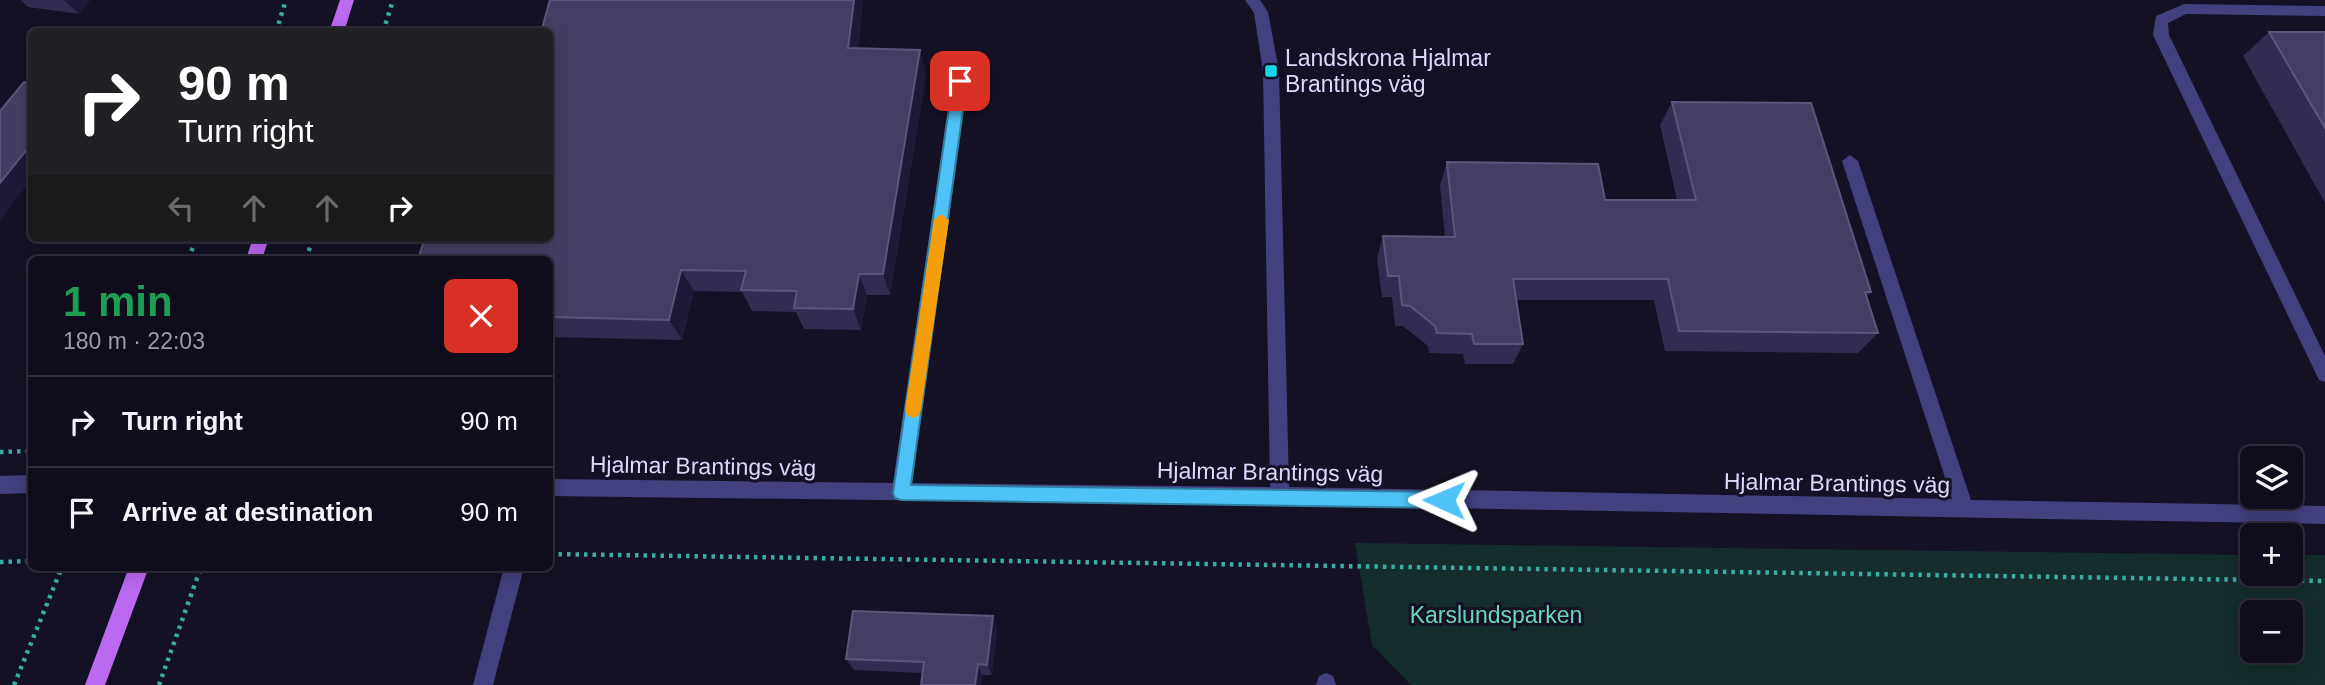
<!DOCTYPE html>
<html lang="en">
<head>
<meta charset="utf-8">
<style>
  body { margin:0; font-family:Helvetica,sans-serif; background:#1d1b28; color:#f1f3f6; height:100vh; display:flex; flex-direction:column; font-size:26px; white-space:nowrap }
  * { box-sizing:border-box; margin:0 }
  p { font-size:23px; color:#9b9ca3 }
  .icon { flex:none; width:38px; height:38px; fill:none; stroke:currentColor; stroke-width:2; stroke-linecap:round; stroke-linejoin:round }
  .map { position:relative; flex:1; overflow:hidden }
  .panel { position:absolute; left:28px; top:256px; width:525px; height:315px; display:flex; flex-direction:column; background:#0f0d1b; border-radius:10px; box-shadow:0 4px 18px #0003,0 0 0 2px #2f2d3a }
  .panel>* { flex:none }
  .top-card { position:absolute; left:28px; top:28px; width:525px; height:214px; border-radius:10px; box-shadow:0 4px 18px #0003,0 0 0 2px #2f2d3a; background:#202124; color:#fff; overflow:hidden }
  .fabs { position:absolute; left:2240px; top:446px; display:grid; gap:14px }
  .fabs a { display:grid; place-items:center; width:63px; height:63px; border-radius:10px; background:#0f0d1b; box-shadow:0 4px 18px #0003,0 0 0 2px #2f2d3a; font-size:35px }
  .pin { position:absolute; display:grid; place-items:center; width:60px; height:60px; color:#fff; margin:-30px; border-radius:14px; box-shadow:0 4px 10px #0006 }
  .me { position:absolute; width:77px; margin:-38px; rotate:271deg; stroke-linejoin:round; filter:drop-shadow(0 0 5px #0008) }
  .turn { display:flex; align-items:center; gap:24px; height:147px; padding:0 35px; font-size:32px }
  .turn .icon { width:91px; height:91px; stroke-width:2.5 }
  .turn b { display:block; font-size:49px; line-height:60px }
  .lanes { display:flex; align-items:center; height:66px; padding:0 35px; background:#0003; justify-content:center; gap:35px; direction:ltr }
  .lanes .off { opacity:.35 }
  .round { display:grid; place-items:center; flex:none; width:74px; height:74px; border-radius:10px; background:#1d1b28 }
  .headline { display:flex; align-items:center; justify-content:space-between; height:119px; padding:0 35px }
  h1 { font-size:42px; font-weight:600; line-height:52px; color:#1e9e55 }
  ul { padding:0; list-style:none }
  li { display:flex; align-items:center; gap:21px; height:91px; padding:0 35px; border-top:2px solid #2f2d3a }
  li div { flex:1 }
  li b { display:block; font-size:26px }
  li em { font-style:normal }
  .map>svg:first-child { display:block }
</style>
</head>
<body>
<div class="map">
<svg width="2325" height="685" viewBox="0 0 2325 685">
  <rect width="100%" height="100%" fill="#141124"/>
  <path fill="#152d2c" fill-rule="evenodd" d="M1355,543L2252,555V574H2291V555H2325V685H1411L1372,645ZM2252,612H2291V651H2252Z"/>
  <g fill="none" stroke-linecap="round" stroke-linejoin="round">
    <g stroke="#3baca4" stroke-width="4.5" stroke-dasharray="3.5 5" stroke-linecap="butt">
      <path d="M276,32L286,0"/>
      <path d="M383,32L393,0"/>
      <path d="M188,259L197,238"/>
      <path d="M306,259L313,238"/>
      <path d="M0,452L32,451"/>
      <path d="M550,554L2325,581"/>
      <path d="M0,562L32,561"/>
      <path d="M14,685L62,567"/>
      <path d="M159,685L201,567"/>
    </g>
    <g fill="#42407f" fill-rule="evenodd">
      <path d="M1245,0H1260L1268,12L1279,71L1289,487L1952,499L1842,161L1850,155L1858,161L1971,500L2325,506V524L1280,505L550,496V479L893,483L952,81L960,75L968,81L912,483L1270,487L1263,71L1254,13Z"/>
      <path d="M2184,4L2325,6V16L2186,14L2168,23L2169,35L2325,356V382L2319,380L2153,35L2156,16Z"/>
      <path d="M32,475V493L0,494V476Z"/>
      <path d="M504,567H524L493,685H473Z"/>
      <path d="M1326,673L1333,676L1336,685H1316L1319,676Z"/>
    </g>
    <g fill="#bc69f1" fill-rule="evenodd">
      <path d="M340,0H354L344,32H329Z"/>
      <path d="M253,238H269L262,259H246Z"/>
      <path d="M129,567H149L105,685H85Z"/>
    </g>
  </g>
  <g fill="#332c50">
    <path d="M21,0H90L79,14L28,7Z"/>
    <path d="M550,0H863L858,49L926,74L890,295H867L861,330L804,329L796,312L752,311L742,292L694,291L682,340L550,337Z"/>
    <path d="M2269,32H2325V203L2243,56Z"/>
    <path d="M1672,102L1871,292L1866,297L1878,333L1858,353L1665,351L1654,300H1516L1523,344L1513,364H1465L1463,354L1429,353L1428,346L1403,326H1395L1392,297H1382L1377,258L1383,236L1445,237L1440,185L1447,162L1605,200H1677L1660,125Z"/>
    <path d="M997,628L992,675H982L981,685H921L922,673L854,670L846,659Z"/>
  </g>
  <g fill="#1f1937">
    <path d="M64,0H90L79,14Z"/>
    <path d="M854,0H863L856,73L848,48Z"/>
    <path d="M920,50L926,74L890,295L883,274Z"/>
    <path d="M32,143V179L0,220V183Z"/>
    <path d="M681,270L694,291L682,340L669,320Z"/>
    <path d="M859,274L867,295L861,330L853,309Z"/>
    <path d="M993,616L997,628L992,675L987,665Z"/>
    <path d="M978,664L982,675L981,685H975Z"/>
  </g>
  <g fill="#453e62" stroke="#5c567a" stroke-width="2">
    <path d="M550,0H854L848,48L920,50L883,274H859L853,309L794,308L797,291L741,290L746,271L681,270L669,320L550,317V259H418L425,238H550V32H541Z"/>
    <path d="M2269,32H2325V128Z"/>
    <path d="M24,82L32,83V143L0,183V111Z"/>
    <path d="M1672,102L1811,103L1871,292H1865L1878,333L1679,331L1668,279H1513L1523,344H1474L1472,334L1437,333L1435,326L1410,306L1402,305L1399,276H1388L1383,236L1455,237L1447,162L1598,164L1605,200H1696Z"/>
    <path d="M853,611L993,616L987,665L978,664L975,685H921L924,662L846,659Z"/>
  </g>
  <path fill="#4fc3f7" stroke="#337fa1" stroke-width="2" d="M960,76L967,81L911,485L1444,492L1450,494L1453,500L1450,505L1444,508L901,500L895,498L893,493L953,81Z"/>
  <path fill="#f59e0b" d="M941,214L949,220L921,410L919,415L913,418L907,415L905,410L934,220Z"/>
  <rect fill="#16d6e9" stroke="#141124" stroke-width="2.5" x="1264" y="64" width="14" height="14" rx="3.5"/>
  <g text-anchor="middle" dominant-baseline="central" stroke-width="6" stroke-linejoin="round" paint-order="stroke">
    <g font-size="23" fill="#dbd8fb" stroke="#141124" text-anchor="start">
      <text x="1285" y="58">Landskrona Hjalmar<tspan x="1285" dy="26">Brantings väg</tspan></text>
    </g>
    <g font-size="23" fill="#dbd8fb" stroke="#141124">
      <text transform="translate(703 466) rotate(1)">Hjalmar Brantings väg</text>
      <text transform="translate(1270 472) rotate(1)">Hjalmar Brantings väg</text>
      <text transform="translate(1837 483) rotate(1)">Hjalmar Brantings väg</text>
    </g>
    <g font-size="23" fill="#6ad5b9" stroke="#141124">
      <text x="1496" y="615">Karslundsparken</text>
    </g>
  </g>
</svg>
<div class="fabs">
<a><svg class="icon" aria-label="layers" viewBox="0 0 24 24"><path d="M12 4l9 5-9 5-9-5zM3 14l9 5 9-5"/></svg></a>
<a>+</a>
<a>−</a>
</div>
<div class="pin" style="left:960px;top:81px;background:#d93025"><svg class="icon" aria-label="arrive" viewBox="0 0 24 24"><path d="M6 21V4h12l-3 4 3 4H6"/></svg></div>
<svg class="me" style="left:1444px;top:500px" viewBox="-20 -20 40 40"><path d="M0-17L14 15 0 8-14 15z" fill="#4fc3f7" stroke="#fff" stroke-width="4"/></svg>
<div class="top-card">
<div class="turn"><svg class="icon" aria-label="right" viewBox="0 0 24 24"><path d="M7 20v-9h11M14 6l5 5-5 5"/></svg><div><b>90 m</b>Turn right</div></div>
<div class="lanes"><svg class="icon off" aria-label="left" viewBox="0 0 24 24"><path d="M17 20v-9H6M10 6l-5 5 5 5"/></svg><svg class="icon off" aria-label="ahead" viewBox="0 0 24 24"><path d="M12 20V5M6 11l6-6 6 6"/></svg><svg class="icon off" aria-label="ahead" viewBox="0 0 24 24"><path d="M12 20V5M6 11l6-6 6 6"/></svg><svg class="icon" aria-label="right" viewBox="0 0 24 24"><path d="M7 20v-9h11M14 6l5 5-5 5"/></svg></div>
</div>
<section class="panel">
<div class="headline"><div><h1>1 min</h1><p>180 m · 22:03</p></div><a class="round" style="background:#d93025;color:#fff"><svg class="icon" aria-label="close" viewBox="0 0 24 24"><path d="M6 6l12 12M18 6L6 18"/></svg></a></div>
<ul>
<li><svg class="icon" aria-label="right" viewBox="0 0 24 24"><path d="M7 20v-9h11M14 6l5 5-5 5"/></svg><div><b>Turn right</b></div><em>90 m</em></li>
<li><svg class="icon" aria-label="arrive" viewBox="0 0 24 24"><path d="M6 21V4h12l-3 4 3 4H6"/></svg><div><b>Arrive at destination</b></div><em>90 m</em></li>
</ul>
</section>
</div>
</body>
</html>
